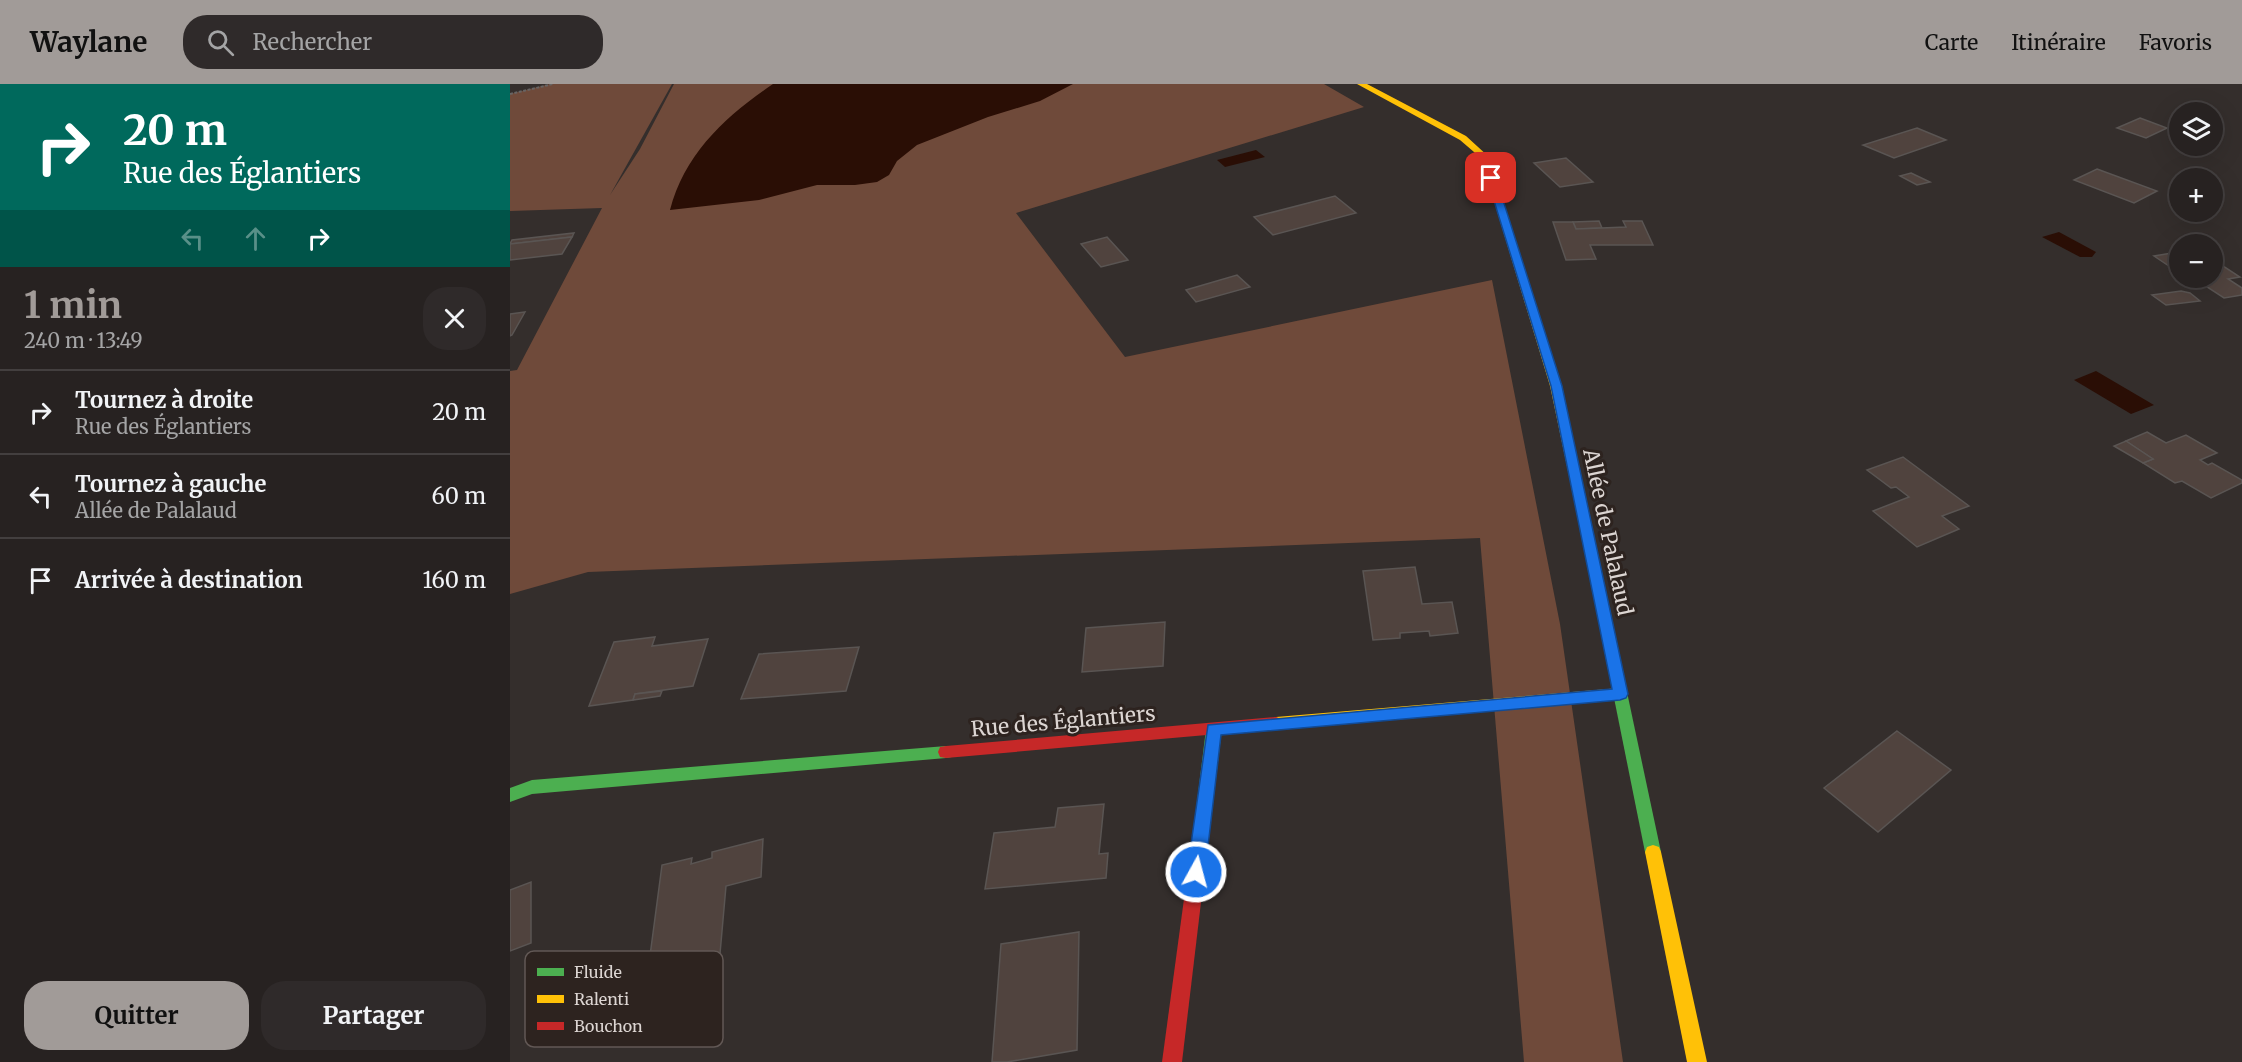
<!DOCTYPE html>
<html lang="fr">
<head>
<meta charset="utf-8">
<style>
  body { margin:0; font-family:Merriweather,serif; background:#2f2a2a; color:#f1f3f6; height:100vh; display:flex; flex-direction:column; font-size:22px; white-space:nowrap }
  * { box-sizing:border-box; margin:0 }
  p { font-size:20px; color:#a4a4a5 }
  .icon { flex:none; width:33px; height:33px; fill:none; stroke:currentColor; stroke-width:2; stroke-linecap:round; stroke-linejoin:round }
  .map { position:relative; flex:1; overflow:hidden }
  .side { display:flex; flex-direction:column; background:#272221; width:510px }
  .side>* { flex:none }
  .hud { background:#00695c; color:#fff; overflow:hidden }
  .controls { position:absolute; left:1659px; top:18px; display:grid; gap:12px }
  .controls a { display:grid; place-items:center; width:54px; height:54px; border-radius:50%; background:#272221; box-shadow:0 6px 24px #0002,0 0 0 2px #433f3f; font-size:30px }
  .pin { position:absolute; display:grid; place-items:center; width:51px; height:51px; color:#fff; margin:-26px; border-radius:12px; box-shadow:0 3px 9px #0006 }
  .me { position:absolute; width:66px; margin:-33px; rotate:7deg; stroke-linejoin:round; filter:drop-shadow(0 0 4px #0008) }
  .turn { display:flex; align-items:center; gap:21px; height:126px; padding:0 24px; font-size:27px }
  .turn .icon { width:78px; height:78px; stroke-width:2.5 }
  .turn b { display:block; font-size:42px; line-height:51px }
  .lanes { display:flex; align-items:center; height:57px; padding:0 24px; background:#0003; justify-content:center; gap:30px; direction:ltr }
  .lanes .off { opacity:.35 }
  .round { display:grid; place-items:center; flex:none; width:63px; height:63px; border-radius:24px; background:#2f2a2a }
  .headline { display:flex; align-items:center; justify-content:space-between; height:102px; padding:0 24px }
  h1 { font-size:36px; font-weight:700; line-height:45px; color:#a19b98 }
  .cta { display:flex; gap:12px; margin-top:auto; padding:12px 24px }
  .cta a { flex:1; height:69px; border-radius:24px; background:#a19b98; color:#111; font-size:24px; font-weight:700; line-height:69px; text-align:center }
  .cta a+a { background:#2f2a2a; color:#f1f3f6 }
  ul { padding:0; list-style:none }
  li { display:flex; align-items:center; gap:18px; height:84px; padding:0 24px; border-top:2px solid #433f3f }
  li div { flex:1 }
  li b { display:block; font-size:22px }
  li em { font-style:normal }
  header { display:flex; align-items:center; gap:36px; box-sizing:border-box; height:84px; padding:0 30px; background:#a19b98; color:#111 }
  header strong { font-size:28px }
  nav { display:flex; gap:33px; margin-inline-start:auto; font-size:21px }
  .search { width:420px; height:54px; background:#2f2a2a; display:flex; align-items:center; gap:15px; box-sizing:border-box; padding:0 21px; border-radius:24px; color:#a4a4a5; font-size:22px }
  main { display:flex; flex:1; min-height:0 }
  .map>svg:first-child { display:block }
</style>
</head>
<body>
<header>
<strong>Waylane</strong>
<div class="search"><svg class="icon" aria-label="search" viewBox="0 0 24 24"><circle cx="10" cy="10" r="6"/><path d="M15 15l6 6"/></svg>Rechercher</div>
<nav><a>Carte</a><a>Itinéraire</a><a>Favoris</a></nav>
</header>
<main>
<section class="side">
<div class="hud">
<div class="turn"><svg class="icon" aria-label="right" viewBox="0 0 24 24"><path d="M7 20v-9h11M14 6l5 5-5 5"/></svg><div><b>20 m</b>Rue des Églantiers</div></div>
<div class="lanes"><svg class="icon off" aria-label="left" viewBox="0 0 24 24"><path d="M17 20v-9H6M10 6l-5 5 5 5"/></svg><svg class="icon off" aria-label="ahead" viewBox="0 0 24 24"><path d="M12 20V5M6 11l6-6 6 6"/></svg><svg class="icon" aria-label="right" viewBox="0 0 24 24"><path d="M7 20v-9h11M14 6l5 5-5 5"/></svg></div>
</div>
<div class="headline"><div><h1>1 min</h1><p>240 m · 13:49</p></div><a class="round"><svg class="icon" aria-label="close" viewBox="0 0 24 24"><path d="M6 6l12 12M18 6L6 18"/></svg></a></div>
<ul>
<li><svg class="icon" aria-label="right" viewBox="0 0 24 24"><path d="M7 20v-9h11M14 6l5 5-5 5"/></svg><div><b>Tournez à droite</b><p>Rue des Églantiers</p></div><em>20 m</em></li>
<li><svg class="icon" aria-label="left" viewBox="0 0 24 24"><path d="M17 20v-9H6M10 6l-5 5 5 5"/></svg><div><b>Tournez à gauche</b><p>Allée de Palalaud</p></div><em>60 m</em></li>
<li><svg class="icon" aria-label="arrive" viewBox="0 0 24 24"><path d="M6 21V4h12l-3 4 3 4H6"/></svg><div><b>Arrivée à destination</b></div><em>160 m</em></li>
</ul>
<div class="cta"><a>Quitter</a><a>Partager</a></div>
</section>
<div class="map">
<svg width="1732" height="978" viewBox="0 0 1732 978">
  <rect width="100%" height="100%" fill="#342e2c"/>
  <path fill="#6f4a3a" d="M40,0H162L100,111L130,65L164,0H814L854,23L506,129L615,273L982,196L1050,540L1113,978H1014L970,454L78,488L0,510V287L7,286L92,124L0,127V10Z"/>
  <g fill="#2a0e05">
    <path d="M263,0H563L530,17L478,33L407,61L387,77L379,91L367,98L345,101H307L249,116L160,126C175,69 216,32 263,0Z"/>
    <path d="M746,66L755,73L715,83L707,76Z"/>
    <path d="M1549,148L1586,168L1582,173H1570L1532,153Z"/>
    <path d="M1586,287L1644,321L1621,330L1564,296Z"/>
  </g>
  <g fill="#50433e" stroke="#5a5553" stroke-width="1.5">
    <path d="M1630,34L1657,44L1636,54L1607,44Z"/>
    <path d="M1407,44L1436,56L1384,74L1353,61Z"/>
    <path d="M1056,74L1083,98L1050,103L1024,79Z"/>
    <path d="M1587,85L1647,107L1624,119L1564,96Z"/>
    <path d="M1401,89L1420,98L1407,101L1390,92Z"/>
    <path d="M825,112L846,129L763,151L744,133Z"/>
    <path d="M1089,137L1092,144L1066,145L1063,138Z"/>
    <path d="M1113,137H1132L1143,161H1080L1086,175L1056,176L1043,138H1063L1066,145L1116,143Z"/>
    <path d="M64,149L62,153L0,160L2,156Z"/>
    <path d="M62,153L52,170L0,176V160Z"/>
    <path d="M597,153L618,176L591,183L571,160Z"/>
    <path d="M1662,169L1670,171V183L1662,184L1644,172Z"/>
    <path d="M1702,178H1707L1730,193L1718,195L1732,204V211L1714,214L1691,199L1694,198L1687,194H1702Z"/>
    <path d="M727,191L740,203L686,218L676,206Z"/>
    <path d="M1671,207L1680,209L1690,217L1656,221L1642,211Z"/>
    <path d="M15,228L2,251L0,252V230Z"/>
    <path d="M1637,348L1656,359L1676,351L1707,369L1690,376L1698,381L1702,379L1732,396V399L1701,414L1672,397L1665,399L1633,379L1643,375L1616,357Z"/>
    <path d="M1616,357L1643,375L1633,379L1604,362Z"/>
    <path d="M1393,373L1459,422L1432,432L1449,445L1407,463L1363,427L1399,413L1386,403L1381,404L1357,386Z"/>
    <path d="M905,483L912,520L942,518L948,549L920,552L919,547L890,549V554L863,556L853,487Z"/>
    <path d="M655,538L653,582L572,588L576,544Z"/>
    <path d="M145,553L142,562L198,555L183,602L125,610L123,616L79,622L104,558Z"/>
    <path d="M349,563L336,607L231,615L249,570Z"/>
    <path d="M152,607L150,612L123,616L125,610Z"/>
    <path d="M1387,647L1441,686L1368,748L1314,704Z"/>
    <path d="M594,720L589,770L598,769L596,794L475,805L484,749L545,743L548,724Z"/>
    <path d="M253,755L251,793L216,802L209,881L136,902L152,781L182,774L181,780L202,774V768Z"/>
    <path d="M21,798V859L0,867V806Z"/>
    <path d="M569,848L567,966L497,978H482L491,860Z"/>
  </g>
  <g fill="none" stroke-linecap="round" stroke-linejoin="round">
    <path stroke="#686463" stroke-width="2" stroke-dasharray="3 1.5" stroke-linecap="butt" d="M0,10L43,0"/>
    <g fill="#4caf50" fill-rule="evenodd">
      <path d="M1071,416L1077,420L1151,768L1149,773L1143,775L1137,773L1135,768L1065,420Z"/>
      <path d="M704,639L709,641L712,645L702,726L700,731L694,733L688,731L686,726L696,645L699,641Z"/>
      <path d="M436,662L442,663L444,668L442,673L436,674L22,710L0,718V704L22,696Z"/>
    </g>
    <g fill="#ffc107" fill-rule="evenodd">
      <path d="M847,0H857L956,52L979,73L1052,302L1077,420L1075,423L1071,424L1065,420L1040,302L971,74L950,56Z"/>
      <path d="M1110,604L1115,606L1118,610L1115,614L1110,616L766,645L761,643L758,639L761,635L766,633Z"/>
      <path d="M1143,761L1149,763L1151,768L1197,978H1177L1135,768L1137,763Z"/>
    </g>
    <g fill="#c62828" fill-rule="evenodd">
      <path d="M766,633L771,635L774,639L771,643L766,645L436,674L430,673L428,668L430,663L436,662Z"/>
      <path d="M694,719L700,721L702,726L672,978H652L686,726L688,721Z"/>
    </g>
  </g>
  <path fill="#1a73e8" stroke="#114b97" stroke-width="1.5" d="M981,91L986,94L1052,302L1118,610L1116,614L1110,616L711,651L695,788L692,793L686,795L680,793L677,788L698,641L1102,605L1041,302L977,94Z"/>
  <g text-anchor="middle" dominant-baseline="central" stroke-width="6" stroke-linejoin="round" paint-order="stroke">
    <g font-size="21" fill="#dcd5d2" stroke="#2d231f">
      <text transform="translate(1098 448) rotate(78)">Allée de Palalaud</text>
      <text transform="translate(553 637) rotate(-5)">Rue des Églantiers</text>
    </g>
  </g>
  <rect x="15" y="867" width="198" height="96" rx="9" fill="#2d231f" stroke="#625855" stroke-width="1.5"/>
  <rect x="27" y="884" width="27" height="8" fill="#4caf50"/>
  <rect x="27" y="911" width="27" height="8" fill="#ffc107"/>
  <rect x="27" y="938" width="27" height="8" fill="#c62828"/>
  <g font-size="16" fill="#dcd5d2">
    <text x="64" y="894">Fluide</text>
    <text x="64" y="921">Ralenti</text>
    <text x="64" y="948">Bouchon</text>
  </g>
</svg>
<div class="controls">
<a><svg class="icon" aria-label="layers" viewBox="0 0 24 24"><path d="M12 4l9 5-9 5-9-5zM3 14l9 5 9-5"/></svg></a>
<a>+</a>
<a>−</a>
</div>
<div class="pin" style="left:981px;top:94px;background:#d93025"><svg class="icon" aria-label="arrive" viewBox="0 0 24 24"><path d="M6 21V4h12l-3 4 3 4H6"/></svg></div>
<svg class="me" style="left:686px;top:788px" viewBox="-20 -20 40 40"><circle r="17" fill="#1a73e8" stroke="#fff" stroke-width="3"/><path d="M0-11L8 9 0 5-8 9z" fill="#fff"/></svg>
</div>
</main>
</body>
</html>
